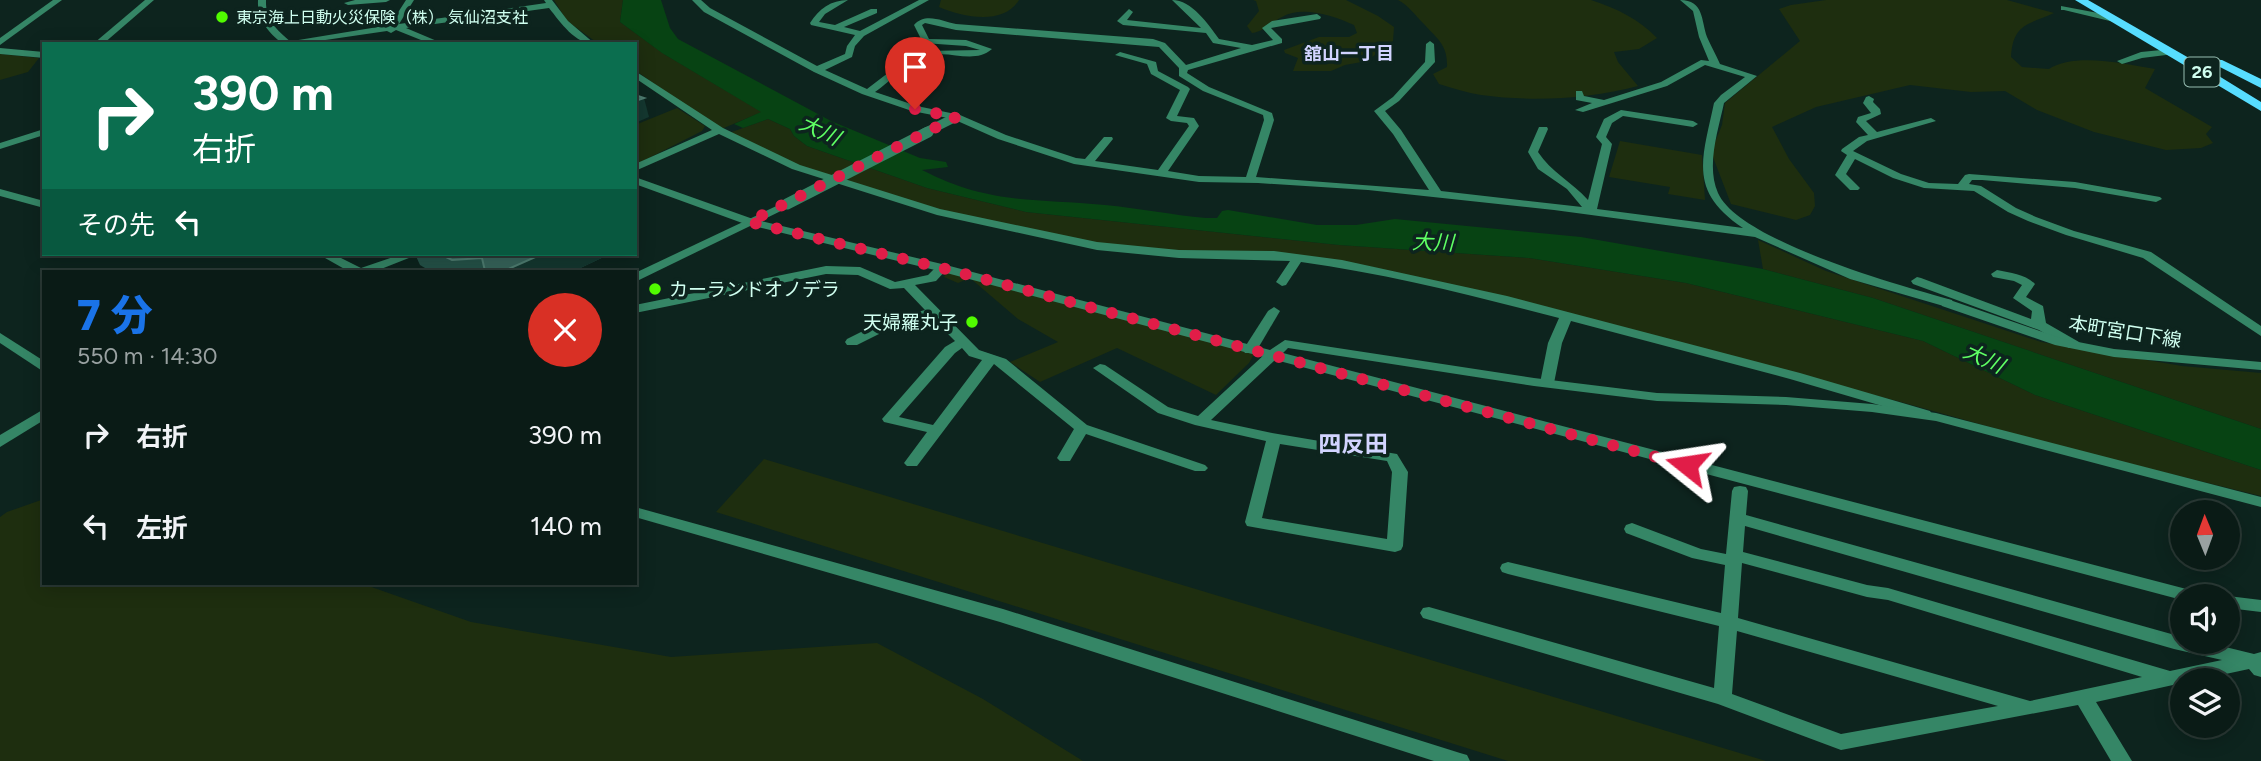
<!DOCTYPE html>
<html lang="ja">
<head>
<meta charset="utf-8">
<style>
  body { margin:0; font-family:Figtree,"Noto Sans JP",sans-serif; background:#13241f; color:#f1f3f6; height:100vh; display:flex; flex-direction:column; font-size:26px; white-space:nowrap }
  * { box-sizing:border-box; margin:0 }
  p { font-size:23px; color:#99a1a1 }
  .icon { flex:none; width:38px; height:38px; fill:none; stroke:currentColor; stroke-width:2; stroke-linecap:round; stroke-linejoin:round }
  .map { position:relative; flex:1; overflow:hidden }
  .drawer { position:absolute; left:42px; top:270px; width:595px; height:315px; display:flex; flex-direction:column; background:#0a1b16; border-radius:0px; box-shadow:0 4px 18px #0003,0 0 0 2px #2a3935 }
  .drawer>* { flex:none }
  .banner { position:absolute; left:42px; top:42px; width:595px; height:214px; border-radius:0px; box-shadow:0 4px 18px #0003,0 0 0 2px #2a3935; background:#0b6e4f; color:#fff; overflow:hidden }
  .needle { width:46px; rotate:359deg }
  .buttons { position:absolute; left:2170px; top:500px; display:grid; gap:14px }
  .buttons a { display:grid; place-items:center; width:70px; height:70px; border-radius:50%; background:#0a1b16; box-shadow:0 4px 18px #0003,0 0 0 2px #2a3935; font-size:35px }
  .pin { position:absolute; display:grid; place-items:center; width:60px; height:60px; color:#fff; margin:-72px -30px; border-radius:50% 50% 50% 0; rotate:-45deg; box-shadow:0 0 7px #0007 }
  .pin .icon { rotate:45deg }
  .me { position:absolute; width:77px; margin:-38px; rotate:285deg; stroke-linejoin:round; filter:drop-shadow(0 0 5px #0008) }
  .turn { display:flex; align-items:center; gap:24px; height:147px; padding:0 35px; font-size:32px }
  .turn .icon { width:91px; height:91px; stroke-width:2.5 }
  .turn b { display:block; font-size:49px; line-height:60px }
  .then { display:flex; align-items:center; height:66px; padding:0 35px; background:#0003; gap:14px; font-size:26px }
  .round { display:grid; place-items:center; flex:none; width:74px; height:74px; border-radius:37px; background:#13241f }
  .overview { display:flex; align-items:center; justify-content:space-between; height:119px; padding:0 35px }
  h1 { font-size:42px; font-weight:800; line-height:52px; color:#1a73e8 }
  ul { padding:0; list-style:none }
  li { display:flex; align-items:center; gap:21px; height:91px; padding:0 35px }
  li div { flex:1 }
  li b { display:block; font-size:26px }
  li em { font-style:normal }
  .map>svg:first-child { display:block }
</style>
</head>
<body>
<div class="map">
<svg width="2261" height="761" viewBox="0 0 2261 761">
  <rect width="100%" height="100%" fill="#0d241e"/>
  <g fill="#1e2e0f">
    <path d="M554,0H623L620,22L664,54L762,112L719,130L635,70V44H599L567,21Z"/>
    <path d="M941,0H1019C1003,26 963,17 939,7Z"/>
    <path d="M1253,0H1346L1378,16L1394,27L1393,41L1367,61L1345,65L1331,71H1293L1298,58L1285,53L1284,50L1319,37H1349L1357,33L1354,25C1334,16 1302,5 1282,17C1270,23 1265,31 1252,33L1247,26L1259,11L1256,1Z"/>
    <path d="M1398,0H1591C1616,8 1639,19 1657,38L1639,49L1614,52L1618,62L1638,86C1589,99 1532,102 1481,95C1467,93 1453,88 1439,84L1433,74L1447,67C1448,44 1436,38 1423,23C1414,14 1409,6 1398,0Z"/>
    <path d="M1826,0H2007L2054,13C2027,25 2013,24 2011,57L2022,67L2049,69C2074,52 2127,64 2155,69L2145,88L2212,127L2206,134L2213,143L2201,148L2166,150L2094,132L2037,110L2005,91L1971,92L1910,85L1816,107L1772,127L1789,159L1814,193L1815,206L1810,215L1796,220L1731,204L1711,152L1722,125L1725,103L1800,41L1779,9L1791,5Z"/>
    <path d="M0,54L39,58L28,72L0,80Z"/>
    <path d="M677,108L705,126L702,131L635,165V125Z"/>
    <path d="M768,119L790,129L794,136L807,146L927,188L1026,212L1339,245L1529,258L1686,283L1923,341L2035,395L2261,470V496L2065,448L1901,402L1502,299L1342,264L1097,246L937,212L796,167L729,133Z"/>
    <path d="M1620,141L1702,155L1705,200L1668,194L1670,187L1609,177Z"/>
    <path d="M1758,240L1826,271L2041,342L2182,366L2261,373V429L1873,298L1763,269Z"/>
    <path d="M947,272L1258,347L1249,363L1216,395L1117,348L1040,382L1010,362L1058,342L1018,319L970,278L958,283L944,277Z"/>
    <path d="M764,459L1766,761H1508L716,512Z"/>
    <path d="M44,499V583H360L471,622L671,657L877,643L983,699L1083,761H0V517L7,512Z"/>
  </g>
  <path fill="#074313" d="M623,0H661L670,28L678,39L831,121L920,158L946,162L948,167L922,170C990,205 1033,198 1105,205C1138,208 1172,215 1206,218H1217L1222,211L1228,210L1317,225H1356L1395,219L1581,237L1763,269L1873,298L2261,429V470L2035,395L1923,341L1686,283L1529,258L1339,245L1026,212L927,188L807,146L794,136L790,129L768,119L743,128L734,124L761,112L662,53L620,22Z"/>
  <g fill="none" stroke-linecap="round" stroke-linejoin="round">
    <g fill="#358666" fill-rule="evenodd">
      <path d="M53,0H62L0,45V38Z"/>
      <path d="M145,0H154L103,44H93Z"/>
      <path d="M355,0H390L386,2L348,5L344,3Z"/>
      <path d="M406,0H414L399,24L546,3L544,0H552L568,21L595,44C575,44 561,23 549,8L406,28L444,44H431L396,30L391,33L387,31L298,44H274L390,25Z"/>
      <path d="M692,0H701L710,8L817,66L845,54L847,46L855,35L811,25L810,23C819,9 831,0 848,0L825,14L819,22L835,25L871,9H877V13L844,27L860,31L919,0H929L864,36L855,46L852,57L825,70L867,89L901,63L925,51L980,50L966,46L923,43L914,25C925,12 942,21 956,24L1153,39L1165,43L1186,65L1241,48L1213,43L1206,33L1123,25L1117,21L1129,9L1133,12L1127,20L1201,28L1172,0C1192,0 1208,24 1219,39L1252,45L1273,40L1262,28L1272,21L1317,14L1321,17L1320,19L1271,28L1282,39V43L1188,70L1187,73L1209,87L1272,113L1274,120L1256,177L1429,190L1393,134L1374,111L1393,97L1425,62L1426,44L1430,41L1434,44L1435,62L1399,101L1385,111L1401,130L1441,191L1582,207L1567,189L1538,169L1528,152L1539,127H1547L1548,129L1538,152C1551,172 1572,182 1588,200L1602,144L1596,137L1604,119L1621,110L1693,121L1698,124L1693,127L1623,116L1612,123L1606,137L1612,144L1597,209L1743,228C1688,191 1702,160 1714,103L1721,95L1745,77L1705,65L1667,86L1583,112L1575,110L1592,103L1576,100V91H1582L1584,96L1604,100L1661,82L1701,60L1709,61L1699,37L1693,11L1680,0C1704,0 1701,20 1707,37C1711,46 1716,55 1720,64L1757,76L1724,103C1718,131 1706,166 1718,193C1739,241 1901,286 1952,300L1953,303L1947,307L1850,279L1755,237L1554,210L1368,190L1258,183L1199,182L1074,164L998,139L953,119L912,111L862,94L814,72L704,12ZM925,23L956,30L1159,47L1179,68V76L1203,91L1263,115L1264,120L1246,177L1199,176L1168,171L1199,126L1194,118L1177,116L1190,89L1188,87L1158,71L1156,62L1120,52L1115,55L1147,64L1151,74L1180,90L1166,118L1171,121L1187,123L1189,126L1158,170L1095,161L1113,139L1112,137H1104L1085,159L1076,158L1006,135L960,115L917,106L875,92C892,80 911,59 932,55C953,51 974,64 992,49L966,40L929,39L922,25Z"/>
      <path d="M2061,6L2114,16L2118,19L2114,22L2064,10H2061Z"/>
      <path d="M0,48L44,52V58L0,54Z"/>
      <path d="M2171,49L2175,52L2174,54L2142,58L2122,64L2117,61L2141,52Z"/>
      <path d="M635,71L723,128L800,165L940,209L1097,242L1179,250L1274,251L1342,260L1507,296L1800,373L1930,411L1932,414L1925,418L1920,417L1790,379L1571,321L1562,343L1554,383L1547,387L1540,383L1548,343L1559,318C1474,296 1388,274 1301,262L1286,285L1282,286L1276,282L1290,261L1179,258L1097,250L937,215L792,169L719,134L635,171V164L712,130L635,78Z"/>
      <path d="M1869,96L1874,99L1873,102L1880,109L1881,114L1866,121L1877,132L1931,118L1936,121L1867,141L1853,151L1901,174L1929,183L1958,184L1965,175L1969,174L2075,182L2160,197L2162,199L2156,202L2075,188L1982,180H1972L1969,184L1981,186L2016,208L2036,217L2074,231L2151,252L2261,326V336L2143,258L2066,235L2028,221L2008,212L1974,191L1924,188L1893,178L1855,159L1846,174L1860,188L1858,190H1850L1835,175L1847,155L1841,151L1842,149L1859,137L1868,135L1856,122L1858,117L1871,113L1863,103L1866,97Z"/>
      <path d="M44,129V135L0,149V143Z"/>
      <path d="M0,189L44,201V208L0,196Z"/>
      <path d="M787,201L793,204L791,206L635,282V273Z"/>
      <path d="M318,254H333L361,268L402,254H419L376,271H348Z"/>
      <path d="M942,264L948,268L936,281L915,285L979,350L1006,359L1087,425L1205,465L1208,468L1205,471H1195L1086,434L1070,461H1060L1057,458L1074,429L994,364L917,466H907L904,463L927,432L884,422L882,419L945,347L955,341L931,317L891,328L857,345H847L845,342L847,339L881,322L925,310L904,288L890,289L858,275L826,274L635,313V305L826,266L860,267L895,282L928,275L938,265ZM962,348L969,356L982,360L933,425L899,417L955,353Z"/>
      <path d="M1997,270C2011,273 2025,274 2035,284L2026,297L2043,306L2046,323L2079,342L2081,345L2079,348H2069L2039,330L1913,284L1911,281L1917,277L1921,278L2031,319L2032,311L2013,298L2022,285L2014,281L1993,277L1991,274Z"/>
      <path d="M1274,307L1280,311L1257,350L1255,353H1245L1243,350L1268,311Z"/>
      <path d="M1271,352L1276,353L1278,356L1276,359L1211,420L1272,433L1397,454L1408,472L1403,546L1401,550L1395,552L1247,526L1245,522L1266,441L1195,425L1158,413L1093,368L1100,364L1105,365L1168,407L1198,416L1266,353ZM1280,444L1387,461L1392,472L1387,539L1262,518Z"/>
      <path d="M44,409V420L0,447V435Z"/>
      <path d="M1740,486L1746,487L1748,491L1746,515L2182,637V642H2205L2254,654L2261,652V677L2254,675L2249,669L2193,681H2182V683L2096,702L2132,761H2111L2078,705L1841,750L1718,704L1423,618L1420,613L1423,608L1429,607L1714,688L1719,626L1508,574L1502,572L1500,568L1502,564L1508,562L1721,613L1725,565L1692,558L1626,533L1624,529L1626,525L1632,523L1701,549L1726,554L1732,491L1734,487ZM1745,526L2174,649L2222,660L2170,671L1888,588L1867,585L1743,552ZM1742,563L1867,597L1888,600L2142,677L2030,701L1738,618ZM1737,631L1998,706L1841,734L1732,694Z"/>
    </g>
    <g fill="#358666" fill-rule="evenodd">
      <path d="M258,0H266C265,22 279,31 293,44H283C268,32 257,20 258,0Z"/>
      <path d="M635,177L753,219L946,265L1270,350L1285,340L1534,378L1657,393L1786,397L1872,404L1936,413L2261,497V507L1936,421L1872,412L1786,405L1657,401L1534,386L1288,348L1283,353L2194,591L2200,593L2203,597H2182V600L939,271L745,224L635,184Z"/>
      <path d="M1947,299L2063,339L2114,349L2261,362V370L2114,357L2055,345L1942,306L1941,303L1942,300Z"/>
      <path d="M0,333L44,361V372L0,343Z"/>
      <path d="M635,507L1003,609L1460,753L1467,755L1470,761H1434L1000,622L635,517Z"/>
      <path d="M2228,596L2261,600V612L2228,608V597H2224Z"/>
    </g>
    <path fill="#57ddff" fill-rule="evenodd" d="M2075,0H2088L2189,58L2222,60L2261,79V88L2216,65H2201L2261,102V111Z"/>
    <path stroke="#358666" stroke-width="9" d="M924,133L956,117"/>
    <path stroke="#358666" stroke-width="11" d="M787,204L928,132"/>
  </g>
  <path fill="#255349" d="M415,254H610L574,271H430L420,265Z"/>
  <g fill="#143830">
    <path d="M644,98L649,117L635,123V101Z"/>
    <path d="M542,254H610L574,271H504Z"/>
  </g>
  <g fill="#37655b" stroke="#4f7e72" stroke-width="2">
    <path d="M635,95L644,98L635,101Z"/>
    <path d="M440,254H542L504,271H485L482,258L452,260Z"/>
  </g>
  <g fill="none" stroke-linecap="round" stroke-linejoin="round">
    <path stroke="#e11d48" stroke-width="12" stroke-dasharray="0 21.6" d="M915,109L956,117L749,222L942,268L1687,465"/>
  </g>
  <g fill="#51fb00" stroke="#0d241e" stroke-width="2.5">
    <circle cx="222" cy="17" r="7"/>
    <circle cx="655" cy="289" r="7"/>
    <circle cx="972" cy="322" r="7"/>
  </g>
  <g text-anchor="middle" dominant-baseline="central" stroke-width="7" stroke-linejoin="round" paint-order="stroke">
    <g font-size="16" fill="#d0fff0" stroke="#0d241e" text-anchor="start">
      <text x="236" y="17">東京海上日動火災保険（株） 気仙沼支社</text>
    </g>
    <g font-size="18" font-weight="bold" fill="#d2d4ff" stroke="#0d241e">
      <text x="1349" y="54">舘山一丁目</text>
    </g>
    <rect fill="#0d241e" stroke="#96bdb1" stroke-width="2" x="2184.5" y="57.5" width="35" height="29" rx="5"/>
    <g font-size="18" font-weight="bold" fill="#d0fff0">
      <text x="2202" y="72">26</text>
    </g>
    <g font-size="19" fill="#d0fff0" stroke="#0d241e" text-anchor="start">
      <text x="669" y="289">カーランドオノデラ</text>
      <text x="958" y="322" text-anchor="end">天婦羅丸子</text>
    </g>
    <g font-size="19" fill="#d0fff0" stroke="#0d241e">
      <text transform="translate(2125 332) rotate(9)">本町宮口下線</text>
    </g>
    <g font-size="21" font-style="italic" fill="#5eff64" stroke="#0d241e">
      <text transform="translate(820 130) rotate(25)">大川</text>
      <text transform="translate(1433 242) rotate(2)">大川</text>
      <text transform="translate(1984 358) rotate(25)">大川</text>
    </g>
    <g font-size="23" font-weight="bold" fill="#d2d4ff" stroke="#0d241e">
      <text x="1353" y="444">四反田</text>
    </g>
  </g>
</svg>
<div class="buttons">
<a><svg class="needle" viewBox="-14 -14 28 28"><path d="M0-13l5 13h-10z" fill="#e53935"/><path d="M0 13l5-13h-10z" fill="#99a1a1"/></svg></a>
<a><svg class="icon" aria-label="sound" viewBox="0 0 24 24"><path d="M4 9h4l5-4v14l-5-4H4zM17 9q2 3 0 6"/></svg></a>
<a><svg class="icon" aria-label="layers" viewBox="0 0 24 24"><path d="M12 4l9 5-9 5-9-5zM3 14l9 5 9-5"/></svg></a>
</div>
<div class="pin" style="left:915px;top:109px;background:#d93025"><svg class="icon" aria-label="arrive" viewBox="0 0 24 24"><path d="M6 21V4h12l-3 4 3 4H6"/></svg></div>
<svg class="me" style="left:1687px;top:465px" viewBox="-20 -20 40 40"><path d="M0-17L14 15 0 8-14 15z" fill="#e11d48" stroke="#fff" stroke-width="4"/></svg>
<div class="banner">
<div class="turn"><svg class="icon" aria-label="right" viewBox="0 0 24 24"><path d="M7 20v-9h11M14 6l5 5-5 5"/></svg><div><b>390 m</b>右折</div></div>
<div class="then">その先<svg class="icon" aria-label="left" viewBox="0 0 24 24"><path d="M17 20v-9H6M10 6l-5 5 5 5"/></svg></div>
</div>
<section class="drawer">
<div class="overview"><div><h1>7 分</h1><p>550 m · 14:30</p></div><a class="round" style="background:#d93025;color:#fff"><svg class="icon" aria-label="close" viewBox="0 0 24 24"><path d="M6 6l12 12M18 6L6 18"/></svg></a></div>
<ul>
<li><svg class="icon" aria-label="right" viewBox="0 0 24 24"><path d="M7 20v-9h11M14 6l5 5-5 5"/></svg><div><b>右折</b></div><em>390 m</em></li>
<li><svg class="icon" aria-label="left" viewBox="0 0 24 24"><path d="M17 20v-9H6M10 6l-5 5 5 5"/></svg><div><b>左折</b></div><em>140 m</em></li>
</ul>
</section>
</div>
</body>
</html>
